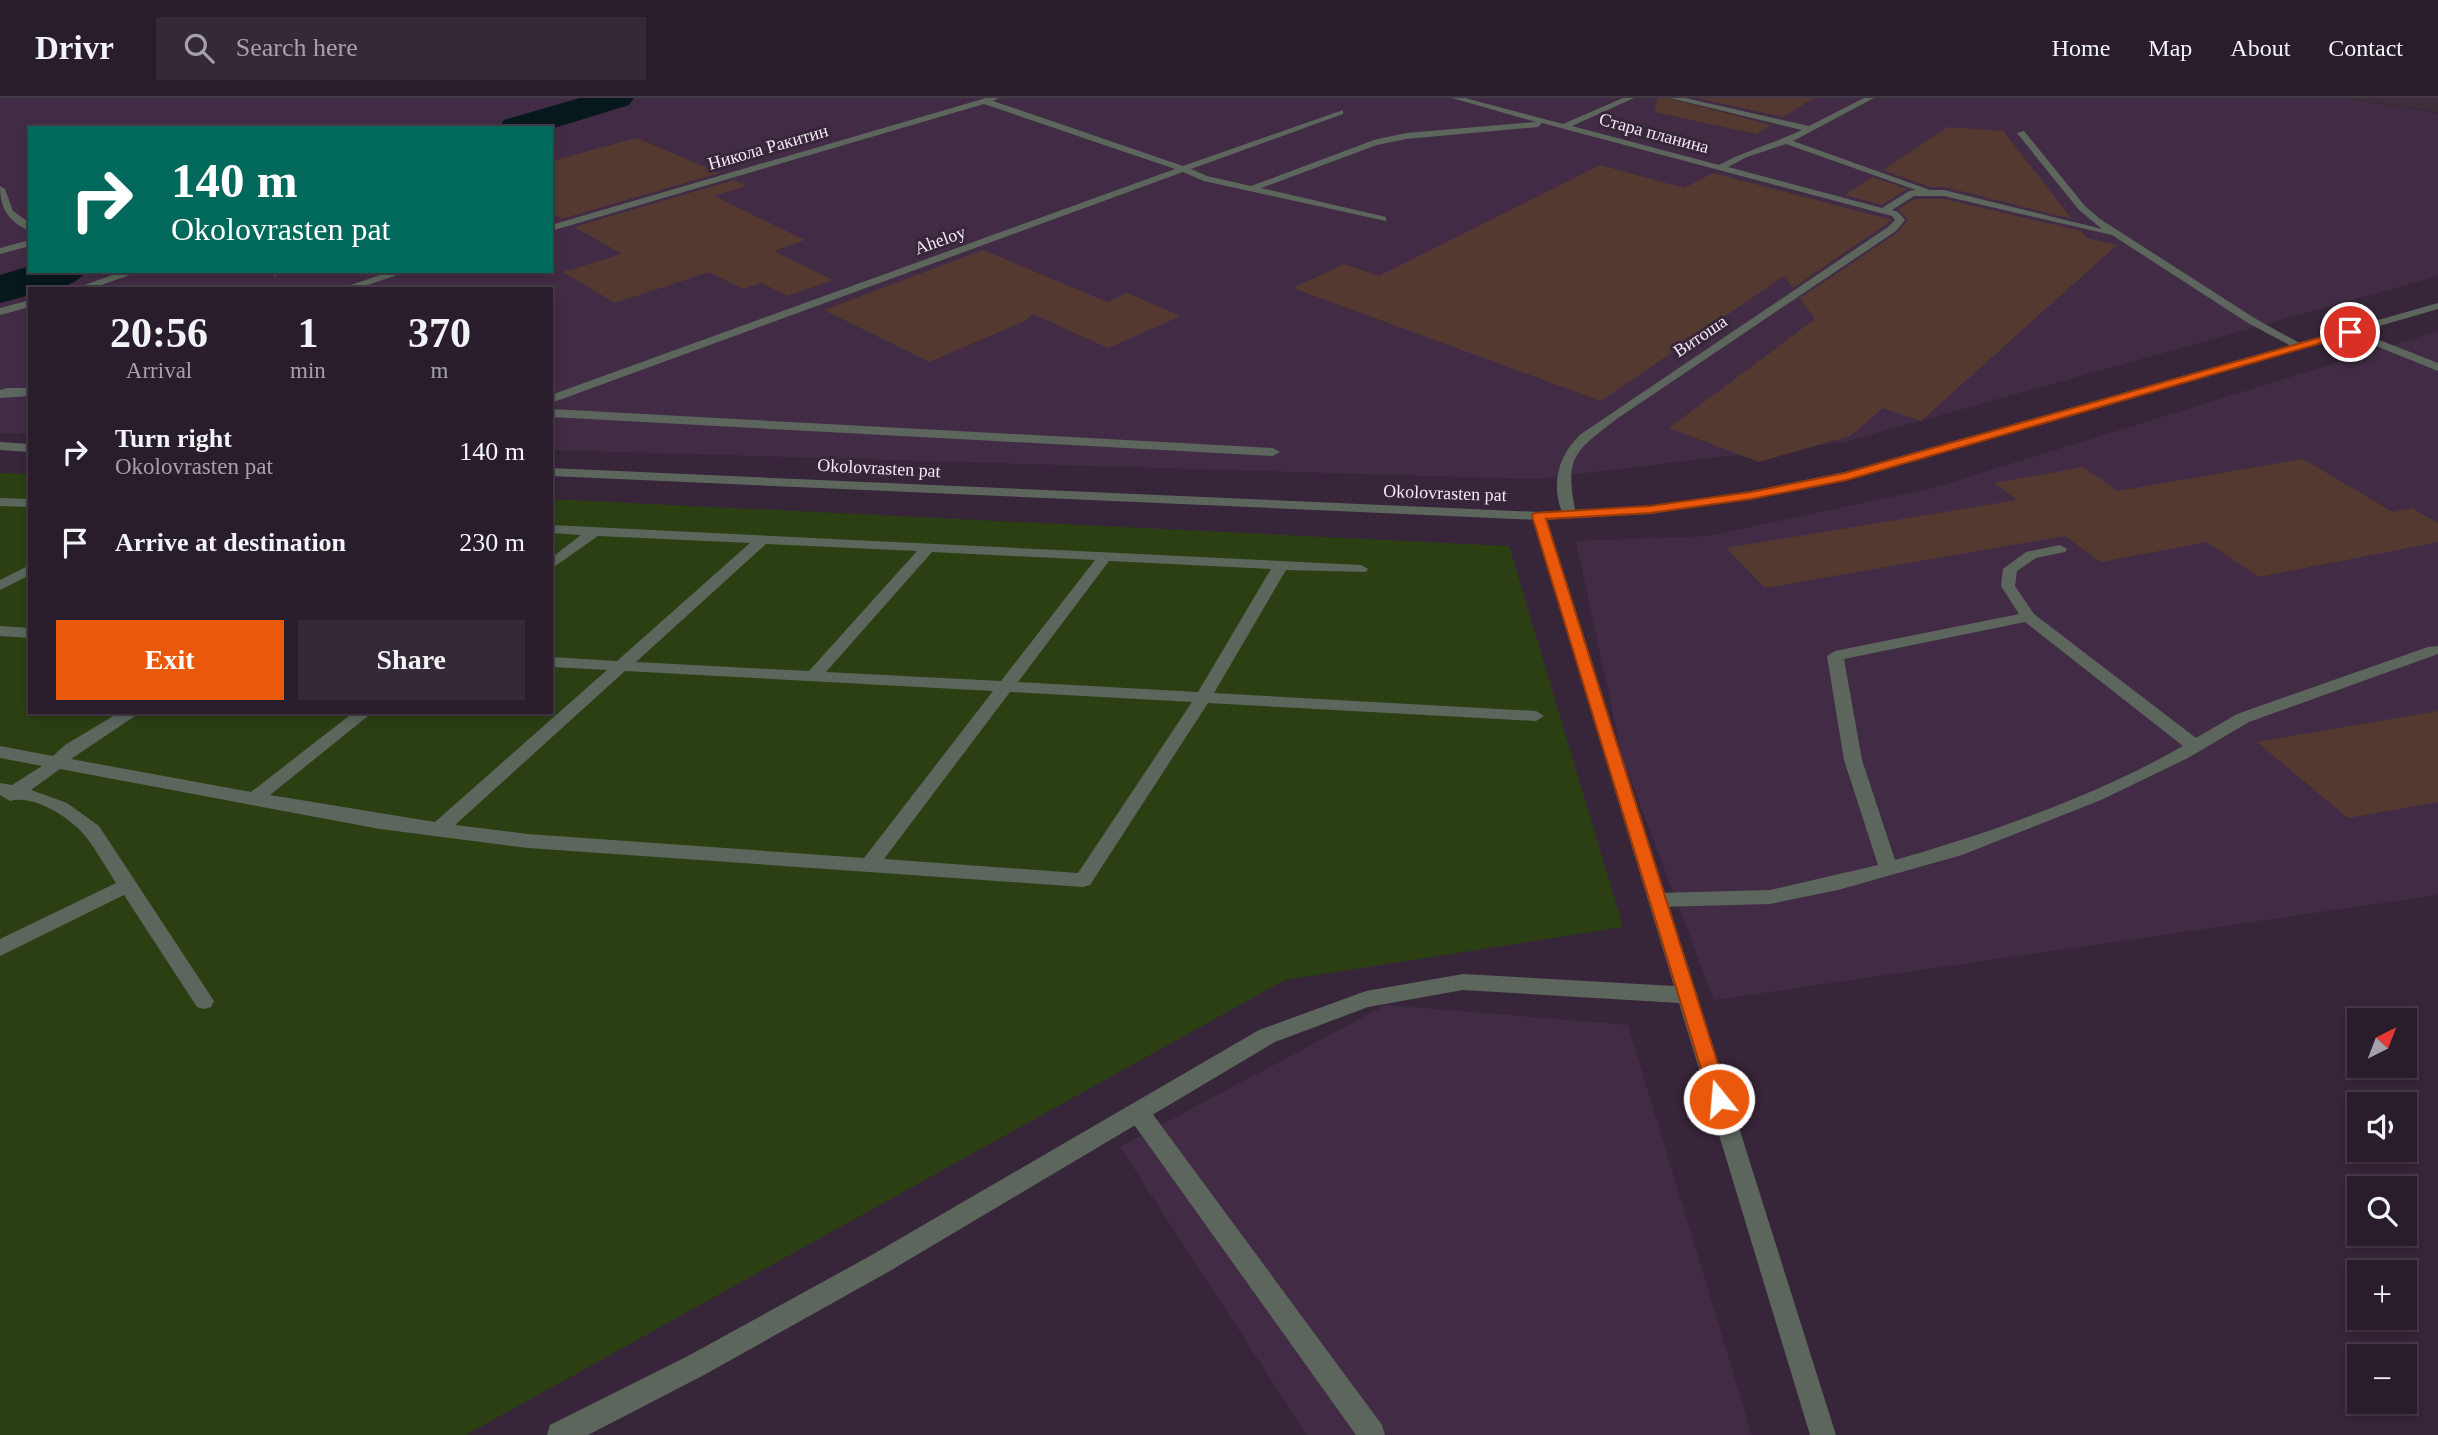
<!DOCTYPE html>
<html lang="en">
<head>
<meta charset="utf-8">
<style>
  body { margin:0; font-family:"Times New Roman",serif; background:#352937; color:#f1f3f6; height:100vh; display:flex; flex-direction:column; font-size:26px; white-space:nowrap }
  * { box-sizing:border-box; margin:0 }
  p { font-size:23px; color:#a5a1a9 }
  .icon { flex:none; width:38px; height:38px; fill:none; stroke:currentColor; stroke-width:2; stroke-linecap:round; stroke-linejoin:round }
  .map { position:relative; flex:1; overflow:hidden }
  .sheet { position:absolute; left:28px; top:189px; width:525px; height:427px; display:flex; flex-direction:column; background:#291c2b; border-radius:0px; box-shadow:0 4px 10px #0003,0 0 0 2px #453a47 }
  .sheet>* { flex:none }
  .top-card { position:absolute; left:28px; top:28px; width:525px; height:147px; border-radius:0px; box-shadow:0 4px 10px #0003,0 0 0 2px #453a47; background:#00695c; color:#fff; overflow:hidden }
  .needle { width:46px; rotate:42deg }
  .buttons { position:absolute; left:2347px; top:910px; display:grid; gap:14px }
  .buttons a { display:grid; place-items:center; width:70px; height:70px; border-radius:0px; background:#291c2b; box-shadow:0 4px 10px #0003,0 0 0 2px #453a47; font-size:35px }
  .pin { position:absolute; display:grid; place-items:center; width:60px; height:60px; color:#fff; margin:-30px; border:4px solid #fff; border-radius:50%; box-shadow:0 2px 7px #0007 }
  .me { position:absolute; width:77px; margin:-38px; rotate:343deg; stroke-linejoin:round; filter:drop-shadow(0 0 5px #0008) }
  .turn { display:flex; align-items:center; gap:24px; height:147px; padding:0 28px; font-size:32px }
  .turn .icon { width:91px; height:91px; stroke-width:2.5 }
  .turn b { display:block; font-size:49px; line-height:60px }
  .eta { display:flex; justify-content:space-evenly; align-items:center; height:119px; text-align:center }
  .eta b { font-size:42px; font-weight:700; line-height:49px }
  .action { display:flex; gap:14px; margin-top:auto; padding:14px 28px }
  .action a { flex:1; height:80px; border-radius:0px; background:#ea580c; color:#fff; font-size:28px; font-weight:700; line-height:80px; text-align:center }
  .action a+a { background:#352937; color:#f1f3f6 }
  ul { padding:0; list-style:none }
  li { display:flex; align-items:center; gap:21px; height:91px; padding:0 28px }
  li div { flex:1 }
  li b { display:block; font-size:26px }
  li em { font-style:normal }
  header { display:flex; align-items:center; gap:42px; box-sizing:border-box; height:98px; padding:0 35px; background:#291c2b; border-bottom:2px solid #453a47 }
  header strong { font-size:33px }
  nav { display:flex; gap:38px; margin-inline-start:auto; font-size:24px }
  .search { width:490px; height:63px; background:#352937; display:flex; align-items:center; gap:18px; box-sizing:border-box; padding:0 24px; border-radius:0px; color:#a5a1a9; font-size:26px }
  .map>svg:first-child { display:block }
</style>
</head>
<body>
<header>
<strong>Drivr</strong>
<div class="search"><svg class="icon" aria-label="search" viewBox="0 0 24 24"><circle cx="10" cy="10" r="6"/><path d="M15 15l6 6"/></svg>Search here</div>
<nav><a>Home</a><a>Map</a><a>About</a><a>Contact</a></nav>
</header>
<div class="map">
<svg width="2438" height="1337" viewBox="0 0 2438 1337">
  <rect width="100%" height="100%" fill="#372539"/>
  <path fill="#3e2e3a" d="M2340,0H2438V14Z"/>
  <g fill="#422c45" fill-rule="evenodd">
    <path d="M0,0H2340L2438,15V178L1845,344L1535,381L551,352V191H30V336L0,335ZM30,30H551V173H30Z"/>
    <path d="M2438,233V797L1714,902L1623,662L1576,443L1708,438L1933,390Z"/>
    <path d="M1386,907L1628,927L1752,1337H1307L1120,1049Z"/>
  </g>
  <path fill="#2b3f13" d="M0,375L30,376V614H551V401L1509,448L1623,829L1285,882L466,1337H0Z"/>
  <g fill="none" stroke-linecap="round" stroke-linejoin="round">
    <g fill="#07181c" fill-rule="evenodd">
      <path d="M580,0H634L629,7L551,31L499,30L504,22Z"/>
      <path d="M30,168V173H86C74,191 50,191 30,191V197L0,205V177Z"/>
    </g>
  </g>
  <g fill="#543930">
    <path d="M1657,0H1667L1771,27L1756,36L1655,14Z"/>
    <path d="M1697,0H1814L1783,19Z"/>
    <path d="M1948,29L2003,33L2072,121L1945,89H1930L1883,72Z"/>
    <path d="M637,40L719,75L561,121L551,116V63Z"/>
    <path d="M1600,67L1684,90L1713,75L1892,122L1793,190L1784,178L1601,303L1293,190L1344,166L1379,178Z"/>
    <path d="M1872,79L1907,91L1882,107L1845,97Z"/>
    <path d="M734,82L747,88L714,98L805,142L774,153L833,182L787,198L762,185L743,191L709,174L615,205L563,174L622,156L574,129Z"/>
    <path d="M1915,101H1944L2081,133L2087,140L2117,147L1921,323L1883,310L1850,338L1759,364L1669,330L1815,221L1800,200L1897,135L1908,122L1898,111Z"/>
    <path d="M983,152L1107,204L1127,195L1181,218L1108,250L1033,216L1025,223L929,264L824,212Z"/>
    <path d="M2303,361L2393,414L2412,410L2438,425V444L2259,479L2207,444L2101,464L2065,438L1765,490L1726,450L2017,402L1994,385L2083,369L2118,393Z"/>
    <path d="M2438,613V704L2348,720L2257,644Z"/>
  </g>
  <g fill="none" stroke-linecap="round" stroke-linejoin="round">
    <g fill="#5c665d" fill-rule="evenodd">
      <path d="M986,0H999L993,3L1183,68L1343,12V16L1191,71L1207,78L1251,88L1374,42L1406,35L1536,24L1452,0H1465L1563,26L1623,0H1634L1572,28L1719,67C1746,52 1775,45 1802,32L1670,0H1685L1809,28L1864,0H1874L1793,43L1930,92H1944L2102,131L2079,112L2017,35L2024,33L2085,108L2100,121L2256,221L2305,248L2295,250L2248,225L2112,137L1944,98H1914L1892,112L1898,114L1905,122L1896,133L1618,320C1574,354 1564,358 1576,416L1569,420L1564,419C1550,389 1557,358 1581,336L1888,129L1895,122L1892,118L1542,25L1538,29L1406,41L1377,47L1261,90L1386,119V123L1204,83L1183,74L551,305V297L1175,71L984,6L551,133V127ZM1786,46L1916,92L1909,93L1882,110L1728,69L1747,59Z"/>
      <path d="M0,88L5,91L13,113L30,125V133C9,124 0,111 0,88Z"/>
      <path d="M124,173H141L90,191H73Z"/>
      <path d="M265,173H279L280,175L275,178Z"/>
      <path d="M392,173H409L356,191H339Z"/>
      <path d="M30,202V209L0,217V210Z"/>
      <path d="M2346,232H2354L2438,265V273L2346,236Z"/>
      <path d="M8,290H30V298L0,300V292Z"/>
      <path d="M551,311L1273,350L1280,354L1273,358L551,319Z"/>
      <path d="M0,400L30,401V409L0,408Z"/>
      <path d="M551,427L1361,467L1368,471L1366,474L1286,472L1214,595L1536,613L1544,618L1536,623L1208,605L1090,787L1083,789L528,750L380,731L60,671L31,692L67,705L99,728L214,903L211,909L204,911L197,909L124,797L0,858V841L116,785C106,770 97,753 86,739C71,720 34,696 10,703L0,697V685L12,687L42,668L0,660V648L53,658L65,647L120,614H141L71,661L251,694L354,614H373L270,697L435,724L607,572L551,569V559L617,563L750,445L598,438L551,471V460L581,437L551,435ZM766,446L917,453L809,573L636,564ZM932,454L1095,462L1001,583L826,574ZM1109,463L1271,471L1198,594L1018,584ZM625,573L993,593L864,760L528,736L455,727ZM1010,594L1192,604L1078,775L884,761Z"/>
      <path d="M2060,447L2067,451L2065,454L2036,460L2017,473L2015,488L2034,516L2196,640L2237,616L2428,549L2438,548V556L2249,624L2188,660L2101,702L1962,757L1838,792L1770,806L1658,809L1651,807L1648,802L1651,797L1658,795L1770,792L1878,767L1844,662L1827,558L1835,553L2019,516L2001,488L2003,471L2026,454ZM2025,524L2183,648C2100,696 1988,736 1895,762L1862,662L1844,561Z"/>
      <path d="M30,467V477L0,492V482Z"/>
      <path d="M0,528L30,530V540L0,538Z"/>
      <path d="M1138,1004L1146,1007L1382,1327L1385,1337H1356L1130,1021L1127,1014L1130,1007Z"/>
    </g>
    <g fill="#5c665d" fill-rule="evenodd">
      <path d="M30,142V148L0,156V150Z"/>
      <path d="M1539,414L1546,418L1836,1337H1810L1679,905L1463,892L1368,909L1275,944L888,1174L704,1277L588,1337H547L550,1327L686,1259L870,1158L1259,932L1366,893L1463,876L1674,888L1532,418Z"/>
    </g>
    <g fill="#5c665d" fill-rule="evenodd">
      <path d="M2438,205V211L1847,382L1751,401L1650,416L1539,422L551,378V370L1539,414L1650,408L1751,393L1845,374Z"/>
      <path d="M0,344L30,346V354L0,352Z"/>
    </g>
  </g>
  <path fill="#ea580c" stroke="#983908" stroke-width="2" d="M2350,231L2355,234L2353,236L1847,382L1751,401L1650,415L1546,421L1729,1001L1727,1007L1719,1009L1712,1007L1532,418L1534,415L1650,408L1751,394L1845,375Z"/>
  <g text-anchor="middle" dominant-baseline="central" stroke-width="6" stroke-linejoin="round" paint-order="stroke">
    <g font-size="18" fill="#f3e8f5" stroke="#372539">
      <text transform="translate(1654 35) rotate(15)">Стара планина</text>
      <text transform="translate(768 49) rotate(-16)">Никола Ракитин</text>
      <text transform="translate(940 142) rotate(-20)">Aheloy</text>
      <text transform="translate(1700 238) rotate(-34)">Витоша</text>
      <text transform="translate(879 370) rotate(3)">Okolovrasten pat</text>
      <text transform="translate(1445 395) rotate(2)">Okolovrasten pat</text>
    </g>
  </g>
</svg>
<div class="buttons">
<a><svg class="needle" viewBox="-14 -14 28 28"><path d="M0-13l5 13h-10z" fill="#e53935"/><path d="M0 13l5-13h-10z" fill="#a5a1a9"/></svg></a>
<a><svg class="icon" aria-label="sound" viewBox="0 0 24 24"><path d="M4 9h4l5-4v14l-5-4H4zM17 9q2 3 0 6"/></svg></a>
<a><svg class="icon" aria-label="search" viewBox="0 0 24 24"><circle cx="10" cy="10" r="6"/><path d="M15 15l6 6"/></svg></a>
<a>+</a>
<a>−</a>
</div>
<div class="pin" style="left:2350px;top:234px;background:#d93025"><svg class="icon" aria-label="arrive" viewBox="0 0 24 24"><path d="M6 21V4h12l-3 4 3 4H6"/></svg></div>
<svg class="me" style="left:1719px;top:1001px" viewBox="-20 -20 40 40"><circle r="17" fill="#ea580c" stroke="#fff" stroke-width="3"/><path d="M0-11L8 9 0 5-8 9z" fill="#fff"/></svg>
<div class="top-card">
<div class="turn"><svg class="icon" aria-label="right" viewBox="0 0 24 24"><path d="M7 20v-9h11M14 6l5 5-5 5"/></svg><div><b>140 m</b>Okolovrasten pat</div></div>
</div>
<section class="sheet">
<div class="eta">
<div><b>20:56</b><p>Arrival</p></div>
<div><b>1</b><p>min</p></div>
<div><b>370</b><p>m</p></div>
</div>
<ul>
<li><svg class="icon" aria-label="right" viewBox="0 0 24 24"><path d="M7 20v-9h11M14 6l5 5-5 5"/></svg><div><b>Turn right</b><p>Okolovrasten pat</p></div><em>140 m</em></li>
<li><svg class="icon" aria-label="arrive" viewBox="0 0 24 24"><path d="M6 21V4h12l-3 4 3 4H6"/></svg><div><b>Arrive at destination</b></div><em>230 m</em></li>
</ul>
<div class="action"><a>Exit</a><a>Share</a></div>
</section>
</div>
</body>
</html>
